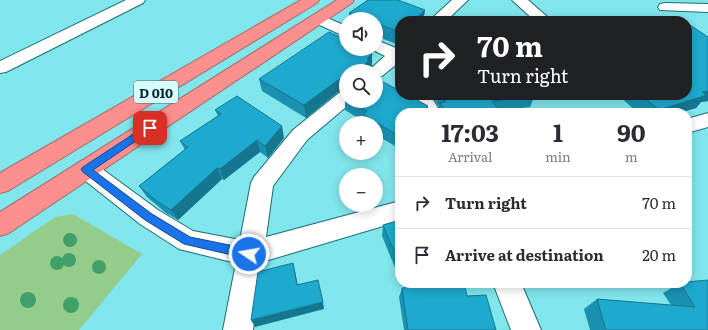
<!DOCTYPE html>
<html lang="en">
<head>
<meta charset="utf-8">
<style>
  body { margin:0; font-family:Literata,serif; background:#f2f2f3; color:#2b2b33; height:100vh; display:flex; flex-direction:column; font-size:15px; white-space:nowrap }
  * { box-sizing:border-box; margin:0 }
  p { font-size:13px; color:#7c7c81 }
  .icon { flex:none; width:22px; height:22px; fill:none; stroke:currentColor; stroke-width:2; stroke-linecap:round; stroke-linejoin:round }
  .map { position:relative; flex:1; overflow:hidden }
  .side { position:absolute; left:395px; top:108px; width:297px; height:180px; display:flex; flex-direction:column; background:#fff; border-radius:16px; box-shadow:0 2px 10px #0003 }
  .side>* { flex:none }
  .top-card { position:absolute; left:395px; top:16px; width:297px; height:84px; border-radius:16px; box-shadow:0 2px 10px #0003; background:#202124; color:#fff; overflow:hidden }
  .buttons { position:absolute; left:339px; top:12px; display:grid; gap:8px }
  .buttons a { display:grid; place-items:center; width:44px; height:44px; border-radius:50%; background:#fff; box-shadow:0 2px 10px #0003; font-size:20px }
  .pin { position:absolute; display:grid; place-items:center; width:34px; height:34px; color:#fff; margin:-17px; border-radius:8px; box-shadow:0 2px 6px #0006 }
  .me { position:absolute; width:44px; margin:-22px; rotate:282deg; stroke-linejoin:round; filter:drop-shadow(0 0 3px #0008) }
  .turn { display:flex; align-items:center; gap:14px; height:84px; padding:0 16px; font-size:18px }
  .turn .icon { width:52px; height:52px; stroke-width:2.5 }
  .turn b { display:block; font-size:28px; line-height:34px }
  .eta { display:flex; justify-content:space-evenly; align-items:center; height:68px; text-align:center }
  .eta b { font-size:24px; font-weight:700; line-height:28px }
  ul { padding:0; list-style:none }
  li { display:flex; align-items:center; gap:12px; height:52px; padding:0 16px; border-top:1px solid #e1e1e2 }
  li div { flex:1 }
  li b { display:block; font-size:15px }
  li em { font-style:normal }
  .map>svg:first-child { display:block }
</style>
</head>
<body>
<div class="map">
<svg width="708" height="330" viewBox="0 0 708 330">
  <rect width="100%" height="100%" fill="#81e5ec"/>
  <path fill="#94cc8c" d="M73,214L142,254L79,330H0V255L55,217Z"/>
  <g fill="none" stroke-linecap="round" stroke-linejoin="round">
    <defs>
      <g id="minor">
        <path d="M126,0H145L143,3L6,72L0,73V61Z"/>
        <path d="M452,0H468L446,21H429Z"/>
        <path d="M512,0H528L552,21H535Z"/>
        <path d="M665,3L708,4V12L660,10L658,7L660,4Z"/>
        <path d="M318,14L346,26V37L313,22L310,19L313,16Z"/>
        <path d="M376,40L396,48L400,47V63H398L382,76L376,78V71H368L385,56L371,49H376Z"/>
        <path d="M346,91V101H353L307,140L273,186L266,237L400,201V221L262,262L253,330H223L236,263L179,249L140,224L78,175L75,169L78,163L86,160L94,163L158,210L193,231L240,240L251,183L254,177L293,130L339,93Z"/>
        <path d="M412,95H430L441,113H421Z"/>
        <path d="M708,113V127L687,133V119Z"/>
        <path d="M493,283H521L541,330H511Z"/>
      </g>
      <g id="highway">
        <path d="M301,0H319L317,3L8,191L0,193V173Z"/>
        <path d="M337,0H354L352,3L9,233L0,236V212Z"/>
      </g>
    </defs>
    <use href="#minor" stroke="#1b6e73" stroke-width="2"/>
    <use href="#highway" stroke="#a56b6a" stroke-width="2"/>
    <use href="#minor" fill="#fff" fill-rule="evenodd"/>
    <use href="#highway" fill="#fb908e" fill-rule="evenodd"/>
  </g>
  <g fill="#41a06a">
    <circle cx="70" cy="240" r="7"/>
    <circle cx="69" cy="260" r="7"/>
    <circle cx="57" cy="263" r="7"/>
    <circle cx="99" cy="267" r="7"/>
    <circle cx="28" cy="300" r="8"/>
    <circle cx="71" cy="305" r="8"/>
  </g>
  <g fill="#1a91b1">
    <path d="M425,10L423,21H400V44L399,45L376,36V19H349V13Z"/>
    <path d="M708,37V101L701,102L696,108L678,113H638L618,95H687Z"/>
    <path d="M372,53V66L369,68L346,71V90L338,92L306,118L262,91L259,79Z"/>
    <path d="M433,95H535L530,107L497,111L496,113H438L439,107L433,97Z"/>
    <path d="M346,96V101H376L428,106L427,113H400L395,146L376,135V123H363V121L345,110V97Z"/>
    <path d="M215,110L284,138L268,158L260,152L224,180L222,179L178,220L166,213L147,197L139,186L185,150L180,141L218,116Z"/>
    <path d="M400,220V280L382,236L383,225Z"/>
    <path d="M680,283H687L708,330H590L584,309L597,299L671,305L663,293Z"/>
    <path d="M402,288L467,296L496,330H404L399,297Z"/>
  </g>
  <g fill="#157690">
    <path d="M425,10L423,21H413Z"/>
    <path d="M372,53V66L369,68V71H360V69L367,59Z"/>
    <path d="M346,78V90L338,92L306,118L304,105L338,80Z"/>
    <path d="M708,91V101L701,102L696,108L678,113H656L659,110L702,92Z"/>
    <path d="M428,106L427,113H421Z"/>
    <path d="M498,109L496,113H487L488,111Z"/>
    <path d="M282,126L284,138L268,158L265,146Z"/>
    <path d="M400,132V142L395,146L397,135Z"/>
    <path d="M257,140L260,152L224,180L220,169Z"/>
    <path d="M217,168L222,179L178,220L171,210Z"/>
    <path d="M293,263L295,271L299,292L297,285Z"/>
    <path d="M323,302L324,309L255,327L251,320Z"/>
  </g>
  <g fill="#1ea9ce" stroke="#157690">
    <path d="M368,0H398L425,10L413,21H400V32L376,23V19H365L349,13Z"/>
    <path d="M687,23L708,37V91L702,92L707,95L659,110L641,95H687Z"/>
    <path d="M329,32L346,40V49H364L372,53L367,59L369,60L360,69L364,71H346V78L338,80L304,105L259,79Z"/>
    <path d="M376,78L400,91V95H408L428,106L421,113H400V132L397,135L363,114L367,111L351,101H376Z"/>
    <path d="M442,95H535L492,101L498,109L488,111L489,113H447L440,103L445,102V100Z"/>
    <path d="M237,96L282,126L265,146L257,140L220,169L217,168L171,210L158,202L139,186L188,147L180,141L221,114L215,110Z"/>
    <path d="M400,220V265L383,225Z"/>
    <path d="M293,263L297,285L318,280L323,302L251,320L258,272Z"/>
    <path d="M708,280V330H606L597,299L695,307L680,283H687V282Z"/>
    <path d="M464,283L467,296L486,295L496,330H408L402,288Z"/>
  </g>
  <path fill="#1a73e8" stroke="#114b97" d="M147,125H153L155,128L93,170L152,214L190,237L249,249L253,251L254,254L253,258L249,259L184,244L145,220L83,172L81,169L83,167Z"/>
  <g text-anchor="middle" dominant-baseline="central" stroke-width="3.5" stroke-linejoin="round" paint-order="stroke">
    <rect fill="#d7fcfe" stroke="#436668" stroke-width="1" x="134" y="81" width="44" height="22" rx="3"/>
    <g font-size="13" font-weight="bold" fill="#042628">
      <text x="156" y="92">D 010</text>
    </g>
  </g>
</svg>
<div class="buttons">
<a><svg class="icon" aria-label="sound" viewBox="0 0 24 24"><path d="M4 9h4l5-4v14l-5-4H4zM17 9q2 3 0 6"/></svg></a>
<a><svg class="icon" aria-label="search" viewBox="0 0 24 24"><circle cx="10" cy="10" r="6"/><path d="M15 15l6 6"/></svg></a>
<a>+</a>
<a>−</a>
</div>
<div class="pin" style="left:150px;top:128px;background:#d93025"><svg class="icon" aria-label="arrive" viewBox="0 0 24 24"><path d="M6 21V4h12l-3 4 3 4H6"/></svg></div>
<svg class="me" style="left:249px;top:254px" viewBox="-20 -20 40 40"><circle r="17" fill="#1a73e8" stroke="#fff" stroke-width="3"/><path d="M0-11L8 9 0 5-8 9z" fill="#fff"/></svg>
<div class="top-card">
<div class="turn"><svg class="icon" aria-label="right" viewBox="0 0 24 24"><path d="M7 20v-9h11M14 6l5 5-5 5"/></svg><div><b>70 m</b>Turn right</div></div>
</div>
<section class="side">
<div class="eta">
<div><b>17:03</b><p>Arrival</p></div>
<div><b>1</b><p>min</p></div>
<div><b>90</b><p>m</p></div>
</div>
<ul>
<li><svg class="icon" aria-label="right" viewBox="0 0 24 24"><path d="M7 20v-9h11M14 6l5 5-5 5"/></svg><div><b>Turn right</b></div><em>70 m</em></li>
<li><svg class="icon" aria-label="arrive" viewBox="0 0 24 24"><path d="M6 21V4h12l-3 4 3 4H6"/></svg><div><b>Arrive at destination</b></div><em>20 m</em></li>
</ul>
</section>
</div>
</body>
</html>
